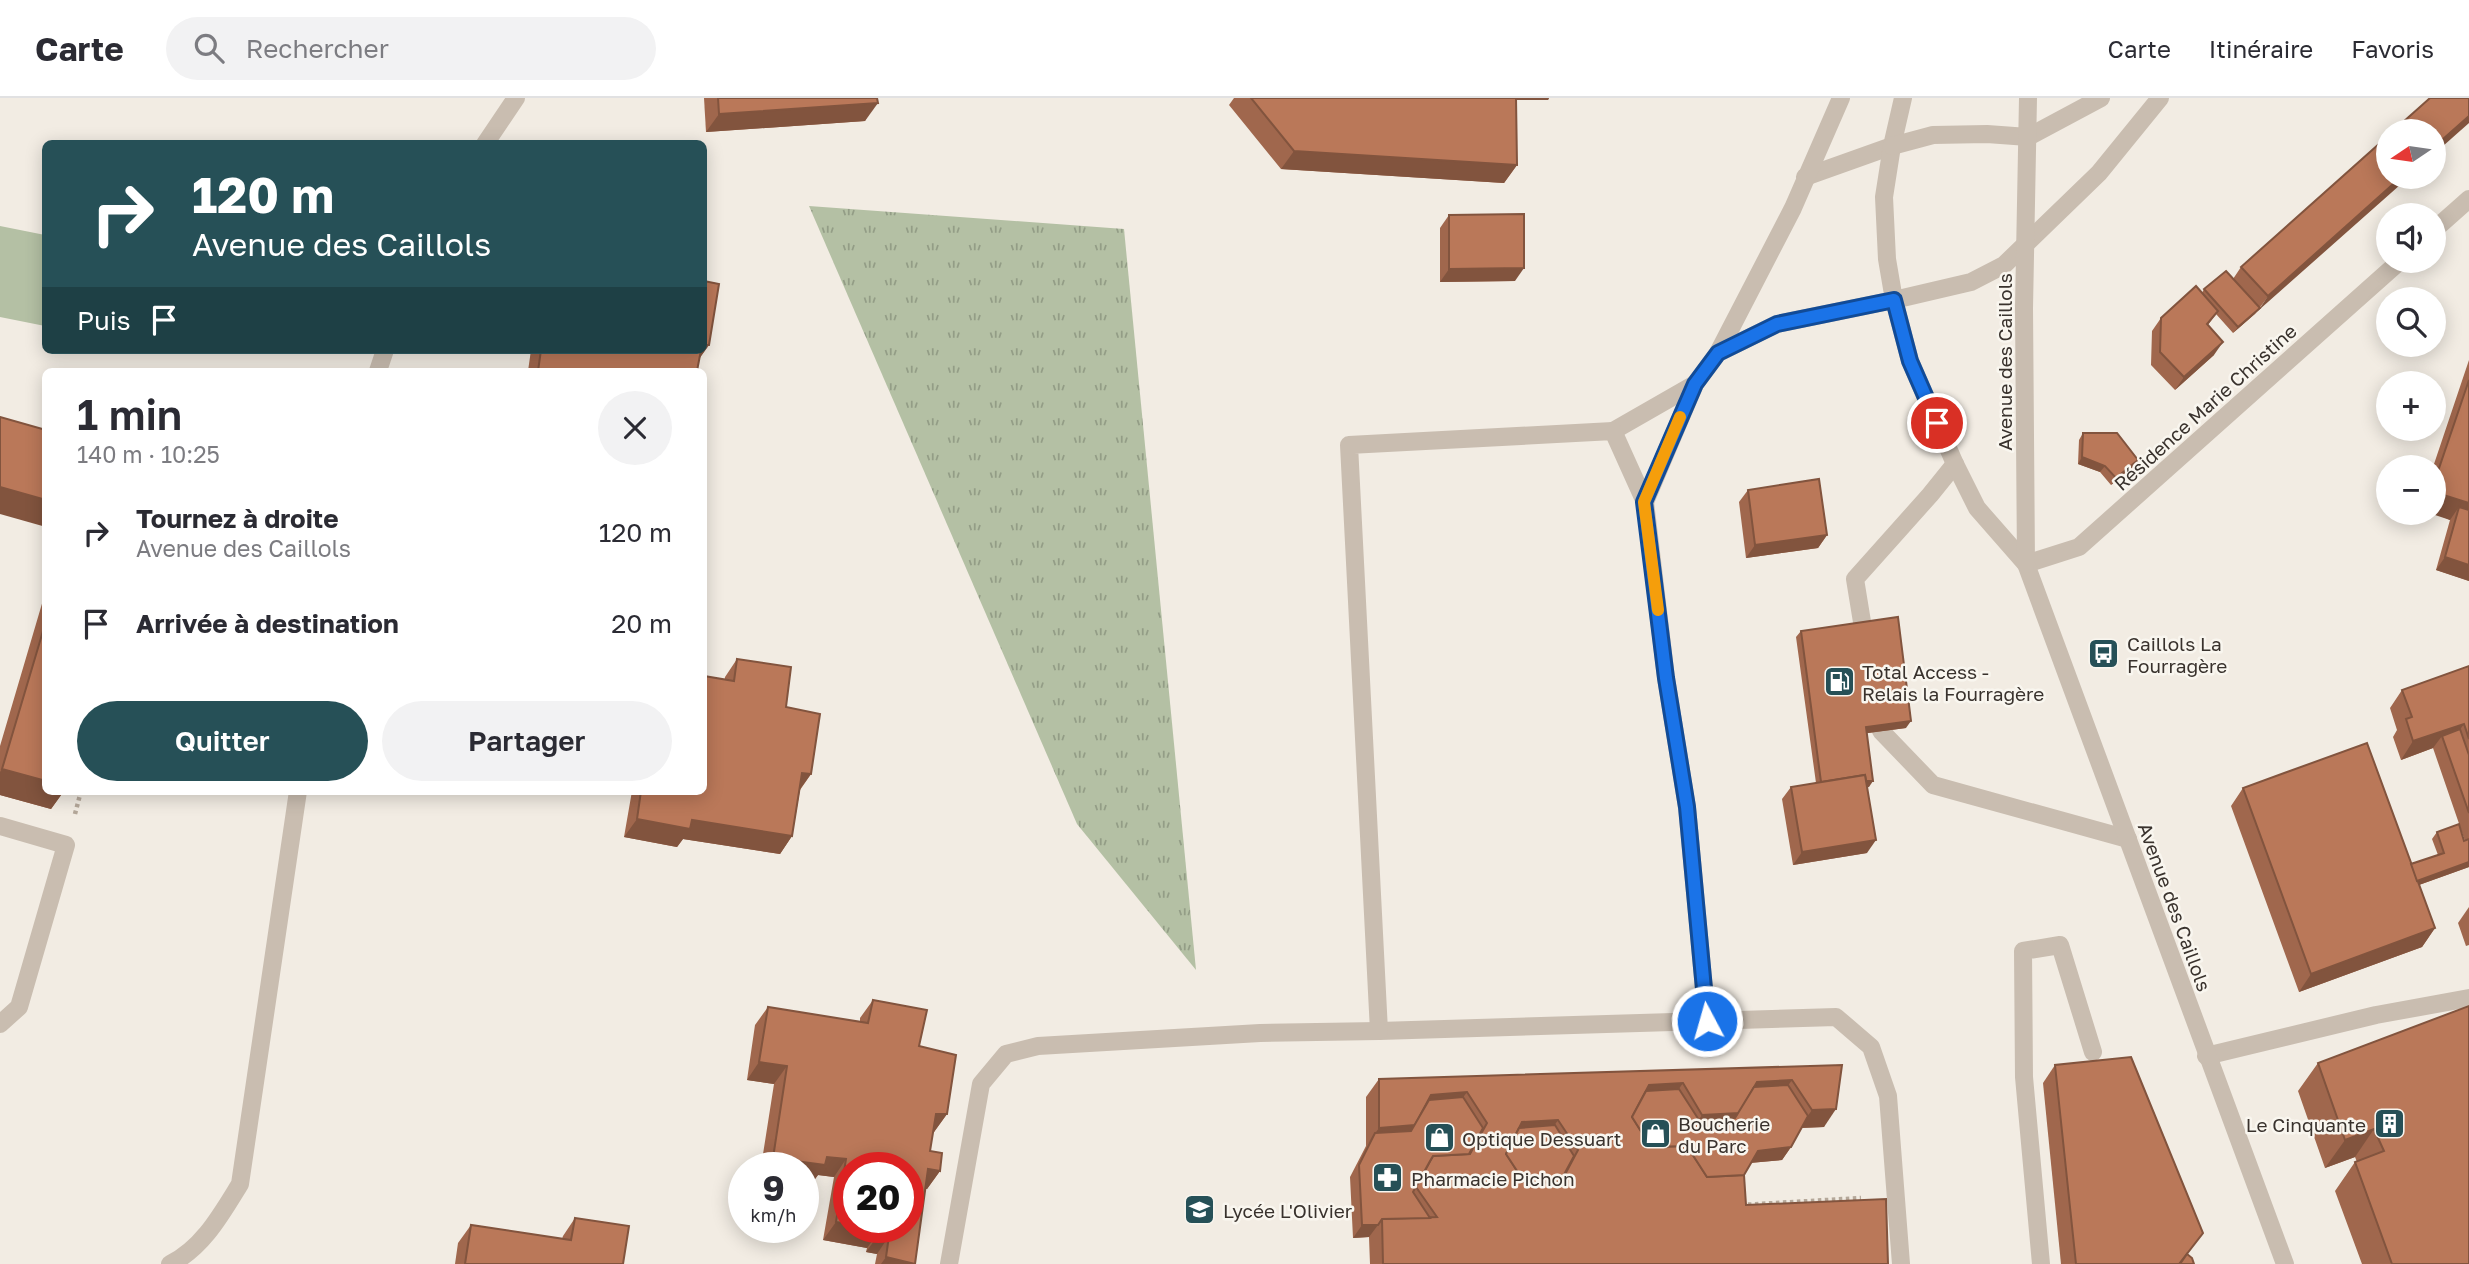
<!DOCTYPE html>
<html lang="fr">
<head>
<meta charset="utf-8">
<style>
  body { margin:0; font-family:"Golos Text",sans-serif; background:#f2f2f3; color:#2b2b33; height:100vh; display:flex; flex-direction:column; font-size:26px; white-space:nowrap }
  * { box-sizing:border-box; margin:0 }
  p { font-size:23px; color:#7c7c81 }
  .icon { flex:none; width:38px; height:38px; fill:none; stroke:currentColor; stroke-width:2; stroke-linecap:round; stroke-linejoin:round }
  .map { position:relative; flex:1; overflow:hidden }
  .details { position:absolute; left:42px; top:270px; width:665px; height:427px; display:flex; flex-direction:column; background:#fff; border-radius:10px; box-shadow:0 4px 18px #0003 }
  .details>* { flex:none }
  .top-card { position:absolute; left:42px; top:42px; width:665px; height:214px; border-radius:10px; box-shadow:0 4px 18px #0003; background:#265057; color:#fff; overflow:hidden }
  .needle { width:46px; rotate:257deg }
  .tools { position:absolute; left:2376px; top:21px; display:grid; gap:14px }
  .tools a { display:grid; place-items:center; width:70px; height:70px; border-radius:50%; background:#fff; box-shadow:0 4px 18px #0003; font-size:35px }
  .speed { position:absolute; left:728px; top:1054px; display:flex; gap:14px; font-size:35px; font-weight:700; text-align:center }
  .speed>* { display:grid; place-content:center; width:91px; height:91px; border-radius:50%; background:#fff; box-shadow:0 4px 18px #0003; line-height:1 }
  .speed small { font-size:18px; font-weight:400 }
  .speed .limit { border:10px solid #d22; background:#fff; color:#111 }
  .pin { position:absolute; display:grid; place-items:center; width:60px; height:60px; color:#fff; margin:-30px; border:4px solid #fff; border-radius:50%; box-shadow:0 2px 7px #0007 }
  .me { position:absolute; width:77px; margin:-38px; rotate:354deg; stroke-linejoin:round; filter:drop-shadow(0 0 5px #0008) }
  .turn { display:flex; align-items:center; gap:24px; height:147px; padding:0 35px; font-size:32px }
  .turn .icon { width:91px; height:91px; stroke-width:2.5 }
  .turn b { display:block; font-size:49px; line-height:60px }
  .then { display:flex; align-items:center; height:66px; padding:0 35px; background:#0003; gap:14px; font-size:26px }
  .round { display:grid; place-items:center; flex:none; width:74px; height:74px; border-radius:37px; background:#f2f2f3 }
  .headline { display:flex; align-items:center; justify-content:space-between; height:119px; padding:0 35px }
  h1 { font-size:42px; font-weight:600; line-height:52px }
  .button { display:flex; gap:14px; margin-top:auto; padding:14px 35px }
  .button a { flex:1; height:80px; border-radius:42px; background:#265057; color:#fff; font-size:28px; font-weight:600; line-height:80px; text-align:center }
  .button a+a { background:#f2f2f3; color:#2b2b33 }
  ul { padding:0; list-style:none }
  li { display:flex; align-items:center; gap:21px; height:91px; padding:0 35px }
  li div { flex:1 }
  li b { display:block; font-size:26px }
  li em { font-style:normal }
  header { display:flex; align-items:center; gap:42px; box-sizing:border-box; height:98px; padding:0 35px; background:#fff; border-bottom:2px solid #e1e1e2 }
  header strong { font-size:33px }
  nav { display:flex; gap:38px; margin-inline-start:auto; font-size:24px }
  .search { width:490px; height:63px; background:#f2f2f3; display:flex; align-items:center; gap:18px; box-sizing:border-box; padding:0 24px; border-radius:38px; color:#7c7c81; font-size:26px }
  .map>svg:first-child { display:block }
</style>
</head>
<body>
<header>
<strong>Carte</strong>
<div class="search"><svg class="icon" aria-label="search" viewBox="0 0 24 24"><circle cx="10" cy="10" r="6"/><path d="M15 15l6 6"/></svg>Rechercher</div>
<nav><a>Carte</a><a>Itinéraire</a><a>Favoris</a></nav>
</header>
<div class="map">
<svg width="2469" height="1166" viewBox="0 0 2469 1166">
  <defs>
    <pattern id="grass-tufts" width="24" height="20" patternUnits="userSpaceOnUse" patternTransform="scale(1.75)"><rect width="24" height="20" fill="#b4c0a4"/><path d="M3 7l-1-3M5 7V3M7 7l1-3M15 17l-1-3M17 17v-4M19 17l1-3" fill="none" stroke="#939d86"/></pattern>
  </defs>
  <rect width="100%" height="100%" fill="#f2ece3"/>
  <path fill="url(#grass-tufts)" d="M809,108L1124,131L1196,872L1077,726Z"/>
  <path fill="#b4c0a4" d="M0,128L45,137V228L0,219Z"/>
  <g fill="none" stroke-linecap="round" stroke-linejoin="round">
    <g stroke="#b5a89a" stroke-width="4.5" stroke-dasharray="3.5 3.5" stroke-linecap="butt">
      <path d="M75,716L81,693"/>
      <path d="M1741,1107L1861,1100"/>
    </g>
    <g stroke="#c9bdb0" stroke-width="18">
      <path d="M485,46L516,0"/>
      <path d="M1805,79L1892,48"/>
      <path d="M1718,255L1777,226L1894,202"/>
      <path d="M378,273L385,252"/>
      <path d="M1613,333L1695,286"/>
      <path d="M1645,404L1695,286L1718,255L1793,110L1841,0"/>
      <path d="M1863,530L1855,481L1930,397L1955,366"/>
      <path d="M1881,633L1933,687L2128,741"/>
      <path d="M0,728L66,747L19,909L0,926"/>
      <path d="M1707,923L1687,709L1666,580L1645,404L1613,333L1349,347L1379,933L1836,919L1871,949L1888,998L1901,1166"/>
      <path d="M2206,958L2376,917L2469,900"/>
      <path d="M170,1166C203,1150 222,1115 240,1086L298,693"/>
      <path d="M949,1166L981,986L1006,956L1038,948L1260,935L1379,933"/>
      <path d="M2041,1166L2024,979L2023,853L2060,847L2093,954"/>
    </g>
    <g stroke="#c9bdb0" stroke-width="18">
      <path d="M2434,132L2469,101"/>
      <path d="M2026,466L2079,449L2400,163"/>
    </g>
    <g stroke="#c9bdb0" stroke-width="18">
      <path d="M1903,0L1892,48L1884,99L1887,161L1894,202L1910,263L1955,366L1977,410L2026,466L2285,1166"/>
      <path d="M2028,39L2101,0"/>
      <path d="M1892,48L1933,37L1987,36L2028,39"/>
      <path d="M1894,202L1971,184L2004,167L2099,75L2160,0"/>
      <path d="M2026,466L2024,210L2028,0"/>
    </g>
  </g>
  <g fill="#a0674d">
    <path d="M704,0H877L865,23L706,34Z"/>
    <path d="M1234,0H1549L1548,2H1516L1517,67L1504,85L1281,71L1229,7Z"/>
    <path d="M2389,37L2255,216L2233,235L2216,216L2208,227L2214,257L2175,292L2151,267L2152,233L2161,220L2202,195L2204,191L2233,181L2241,169Z"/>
    <path d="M1449,117L1515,183L1440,184V130Z"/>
    <path d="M709,247L699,261L697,273H528L531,252H704Z"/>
    <path d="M2469,262V483L2436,472L2450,422L2434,415V369H2433Z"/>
    <path d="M2083,335L2133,369L2111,387L2100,374L2078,366L2079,342Z"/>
    <path d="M1748,392L1827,437L1818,450L1746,460L1739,404Z"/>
    <path d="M46,492V693H64L51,711L0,697V648Z"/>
    <path d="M1801,533L1906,630L1867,635L1869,689H1867V755L1793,767L1782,701L1791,689L1816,685L1796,539Z"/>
    <path d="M737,561L786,609L811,676L800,692L792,738L780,756L683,741L677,749L624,739L632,693H704L725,579Z"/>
    <path d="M2469,568V769L2419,787L2435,830L2422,849L2299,894L2231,708L2243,690L2411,766L2438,757L2432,741L2437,734L2465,743L2433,650L2401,662L2393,639L2397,632L2390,610L2402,592Z"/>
    <path d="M2469,809V847L2466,848L2458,825Z"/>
    <path d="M873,902L919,948L947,1016L934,1034H933L930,1053L940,1073L927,1091H925L915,1166H875L877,1156L866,1154L867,1150L823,1142L834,1079L818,1077L812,1085L803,1069H761L774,986L747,982L755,927L768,909L860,924V920Z"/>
    <path d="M2469,908V1166H2362L2335,1093L2355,1064H2357L2355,1059L2325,1070L2298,993L2318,965Z"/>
    <path d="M1842,967L1824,1029L1801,1030L1791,1049L1782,1062L1750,1065L1744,1077L1746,1107L1888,1166H1370L1369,1139L1353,1140L1350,1079L1366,1048V999L1379,981Z"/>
    <path d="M2055,967L2188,1157L2194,1166H2061L2043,985Z"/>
    <path d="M575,1120L623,1166H455L458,1145L471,1127L562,1141L563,1138Z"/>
  </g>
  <g fill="#82543e">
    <path d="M1504,0H1549L1548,2H1503Z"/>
    <path d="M878,5L865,23L706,34L719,16Z"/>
    <path d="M2469,18V25L2434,56V49Z"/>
    <path d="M1294,53L1517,67L1504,85L1281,71Z"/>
    <path d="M2401,79H2409L2233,235L2238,229L2260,210L2268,198Z"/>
    <path d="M1524,170L1515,183L1440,184L1449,171Z"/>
    <path d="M2223,244L2214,257L2175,292L2184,279Z"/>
    <path d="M704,247H709L696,265L698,252H704Z"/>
    <path d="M2082,359L2105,368L2100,374L2078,366Z"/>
    <path d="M2138,362L2133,369L2111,387L2116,380Z"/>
    <path d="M0,389L46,402V429L0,416Z"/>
    <path d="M2434,394L2469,405V427L2459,409L2450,422L2429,415H2434Z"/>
    <path d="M1827,437L1818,450L1746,460L1755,447Z"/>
    <path d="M2445,459L2469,467V483L2436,472Z"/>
    <path d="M1911,623L1906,630L1861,636L1866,629Z"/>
    <path d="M2464,626L2451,644L2442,638L2433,650L2401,662L2413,643Z"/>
    <path d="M2,671L46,683V693H64L51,711L0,697V674Z"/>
    <path d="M802,675L811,676L798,694Z"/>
    <path d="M1873,683L1869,689L1817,696L1822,689Z"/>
    <path d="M637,721L692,722L792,738L780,756L683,741L677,749L624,739Z"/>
    <path d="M1876,742L1867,755L1793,767L1802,754Z"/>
    <path d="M2469,764V769L2402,793L2407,786Z"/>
    <path d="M2435,830L2422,849L2299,894L2311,876Z"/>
    <path d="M759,964L787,968L774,986L747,982Z"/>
    <path d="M1792,982L1779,1000L1746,1002L1757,984Z"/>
    <path d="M1683,985L1670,1004L1638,1005L1649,987Z"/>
    <path d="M1467,994L1454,1012L1421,1014L1431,997Z"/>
    <path d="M1836,1011L1824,1029L1799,1030L1812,1012Z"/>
    <path d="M1739,1015L1726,1033L1690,1035L1702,1017Z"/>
    <path d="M936,1016H947L934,1034H924Z"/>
    <path d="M1558,1022L1546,1040L1512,1042L1522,1024Z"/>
    <path d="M1415,1027L1402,1046L1375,1035L1366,1048L1379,1030Z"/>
    <path d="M2374,1031L2355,1059L2325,1070L2345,1042Z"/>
    <path d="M1791,1049L1782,1062L1749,1065L1758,1053Z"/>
    <path d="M827,1059L846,1061L834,1079L818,1077L812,1085L803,1084V1069H766L773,1060Z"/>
    <path d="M928,1071L940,1073L927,1091L915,1089Z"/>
    <path d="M836,1124L849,1126V1129H863L880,1132L867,1150L823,1142Z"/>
    <path d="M1362,1127H1378L1369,1139L1353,1140Z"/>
    <path d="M879,1136L889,1138L877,1156L866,1154Z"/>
    <path d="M886,1159L915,1166H881Z"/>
  </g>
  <g fill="#ba7859" stroke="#82543e" stroke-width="2" fill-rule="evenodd">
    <path d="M718,0H877L878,5L719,16Z"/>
    <path d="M1251,0H1516L1517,67L1294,53Z"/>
    <path d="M2430,0H2469V18L2434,49V33H2393Z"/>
    <path d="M2389,37V79H2401L2268,198L2241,169Z"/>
    <path d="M1524,116V170L1449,171V117Z"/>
    <path d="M2226,173L2260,210L2238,229L2204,191Z"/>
    <path d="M704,183L719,186L709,247H704Z"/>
    <path d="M2196,188L2218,213L2207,226L2223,244L2184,279L2160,254L2161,220Z"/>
    <path d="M541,252H701L697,273H538Z"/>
    <path d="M2469,282V405L2434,394V385Z"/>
    <path d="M0,319L46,332V402L0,389Z"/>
    <path d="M2083,335H2117L2138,362L2116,380L2105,368L2082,359Z"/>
    <path d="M1819,381L1827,437L1755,447L1748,392Z"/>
    <path d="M2459,409L2469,412V467L2445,459Z"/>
    <path d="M1898,519L1911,623L1866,629L1873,683H1866L1865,677L1821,684L1801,533Z"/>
    <path d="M46,523V683L2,671Z"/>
    <path d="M737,561L791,569L786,609L820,616L811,676L802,675L792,738L692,722L690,731L637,721L641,693H704V578L734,583Z"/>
    <path d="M2469,568V641L2464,626L2413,643L2406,621L2412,619L2402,592Z"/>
    <path d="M2460,631L2469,657V715L2442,638Z"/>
    <path d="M2367,645L2435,830L2311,876L2243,690Z"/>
    <path d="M1865,677L1876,742L1802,754L1791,689Z"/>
    <path d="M2459,726L2464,743L2469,741V764L2417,783L2411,766L2444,755L2437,734Z"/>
    <path d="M873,902L927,912L919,948L956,957L947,1016H936L930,1053L942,1055L940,1073L928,1071L915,1166L886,1159L889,1138L879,1136L880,1132L863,1129H908V1069H849V1126L836,1124L846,1061L827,1059L825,1067L773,1060L787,968L759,964L768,909L868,925Z"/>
    <path d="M2469,908V1166H2392L2355,1064L2384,1053L2374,1031L2345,1042L2318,965Z"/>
    <path d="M2131,959L2203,1135L2179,1166H2076L2055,967Z"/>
    <path d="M1842,967L1836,1011L1812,1012L1792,982L1757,984L1739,1015L1702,1017L1683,985L1649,987L1632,1019L1651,1049L1687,1048L1707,1079L1744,1077L1746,1107L1886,1101L1888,1166H1383L1382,1121L1437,1119L1416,1089L1433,1058L1470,1056L1487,1025L1467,994L1431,997L1415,1027L1379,1030V981ZM1558,1022L1578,1052L1561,1084L1525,1085L1506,1056L1522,1024Z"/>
    <path d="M1788,987L1808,1018L1791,1049L1758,1053L1744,1077L1707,1079L1687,1048L1651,1049L1632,1019L1646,993L1679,991L1699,1022L1735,1020L1754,989Z"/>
    <path d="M1463,999L1483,1030L1469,1056L1433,1058L1430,1063L1413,1094L1430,1120L1382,1121L1378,1127H1362L1359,1067L1375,1035L1411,1033L1429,1002Z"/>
    <path d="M1555,1027L1574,1058L1560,1084L1525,1085L1506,1056L1519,1030Z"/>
    <path d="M575,1120L629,1128L623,1166H465L471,1127L571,1142Z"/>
    <path d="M2187,1156L2192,1160L2194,1166H2180Z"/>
  </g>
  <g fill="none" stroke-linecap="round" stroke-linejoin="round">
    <defs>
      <path id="route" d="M1707,923L1687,709L1666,580L1644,404L1695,286L1718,255L1777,226L1894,202L1910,263L1937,325"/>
    </defs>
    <use href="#route" stroke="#114b97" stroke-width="18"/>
    <use href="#route" stroke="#1a73e8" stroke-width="12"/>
    <path stroke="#f59e0b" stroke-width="12" d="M1658,512L1644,404L1680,319"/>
  </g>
  <defs>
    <symbol id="bus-square" viewBox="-11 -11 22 22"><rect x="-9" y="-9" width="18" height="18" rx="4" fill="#265057" stroke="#f9f6ef"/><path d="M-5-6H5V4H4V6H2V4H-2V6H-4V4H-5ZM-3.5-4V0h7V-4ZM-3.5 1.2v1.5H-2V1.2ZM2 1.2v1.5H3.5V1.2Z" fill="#fff"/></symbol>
    <symbol id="fuel-square" viewBox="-11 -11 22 22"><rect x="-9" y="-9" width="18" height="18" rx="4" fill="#265057" stroke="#f9f6ef"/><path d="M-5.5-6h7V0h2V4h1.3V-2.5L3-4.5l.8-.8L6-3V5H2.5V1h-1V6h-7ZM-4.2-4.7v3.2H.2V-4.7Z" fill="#fff"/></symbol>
    <symbol id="building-square" viewBox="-11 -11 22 22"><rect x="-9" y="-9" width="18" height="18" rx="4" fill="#265057" stroke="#f9f6ef"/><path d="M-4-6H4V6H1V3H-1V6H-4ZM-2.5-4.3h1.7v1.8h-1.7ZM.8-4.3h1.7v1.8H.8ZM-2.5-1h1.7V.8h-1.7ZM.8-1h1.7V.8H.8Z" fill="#fff"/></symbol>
    <symbol id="shop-square" viewBox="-11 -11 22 22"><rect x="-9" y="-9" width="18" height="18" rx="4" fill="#265057" stroke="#f9f6ef"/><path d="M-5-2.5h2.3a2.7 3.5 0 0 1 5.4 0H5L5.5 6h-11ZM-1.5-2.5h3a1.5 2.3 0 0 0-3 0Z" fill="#fff"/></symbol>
    <symbol id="pharmacy-square" viewBox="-11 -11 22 22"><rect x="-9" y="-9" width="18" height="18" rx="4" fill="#265057" stroke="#f9f6ef"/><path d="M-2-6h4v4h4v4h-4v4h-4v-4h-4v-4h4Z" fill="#fff"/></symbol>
    <symbol id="school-square" viewBox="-11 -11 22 22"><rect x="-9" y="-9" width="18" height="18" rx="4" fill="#265057" stroke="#f9f6ef"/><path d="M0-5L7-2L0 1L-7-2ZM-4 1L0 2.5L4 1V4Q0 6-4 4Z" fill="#fff"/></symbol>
  </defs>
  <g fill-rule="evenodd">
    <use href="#bus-square" x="2086" y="538" width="35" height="35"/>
    <use href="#fuel-square" x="1822" y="566" width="35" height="35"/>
    <use href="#building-square" x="2372" y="1008" width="35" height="35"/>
    <use href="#shop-square" x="1638" y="1018" width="35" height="35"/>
    <use href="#shop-square" x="1422" y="1022" width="35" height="35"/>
    <use href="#pharmacy-square" x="1370" y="1062" width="35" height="35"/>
    <use href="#school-square" x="1182" y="1094" width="35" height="35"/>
  </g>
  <g text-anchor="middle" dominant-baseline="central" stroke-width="5" stroke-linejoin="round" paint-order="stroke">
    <g font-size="19" fill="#39322d" stroke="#f9f6ef">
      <text transform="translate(2004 264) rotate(-90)">Avenue des Caillols</text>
      <text transform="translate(2205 309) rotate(-42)">Résidence Marie Christine</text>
      <text transform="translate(2175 809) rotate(70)">Avenue des Caillols</text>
    </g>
    <g font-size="19" fill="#39322d" stroke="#f9f6ef" text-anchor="start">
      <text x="2127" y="545">Caillols La<tspan x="2127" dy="22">Fourragère</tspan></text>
      <text x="1862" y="573">Total Access -<tspan x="1862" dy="22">Relais la Fourragère</tspan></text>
      <text x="1678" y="1025">Boucherie<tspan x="1678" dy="22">du Parc</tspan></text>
      <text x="2366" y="1026" text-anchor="end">Le Cinquante</text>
      <text x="1462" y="1040">Optique Dessuart</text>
      <text x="1411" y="1080">Pharmacie Pichon</text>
      <text x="1223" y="1112">Lycée L'Olivier</text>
    </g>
  </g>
</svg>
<div class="tools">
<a><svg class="needle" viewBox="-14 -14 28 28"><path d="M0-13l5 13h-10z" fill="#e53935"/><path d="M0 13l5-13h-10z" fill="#7c7c81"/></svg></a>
<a><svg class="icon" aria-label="sound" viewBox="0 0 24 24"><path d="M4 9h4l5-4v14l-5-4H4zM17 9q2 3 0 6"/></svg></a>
<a><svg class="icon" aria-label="search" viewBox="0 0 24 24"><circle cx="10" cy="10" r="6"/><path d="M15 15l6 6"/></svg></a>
<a>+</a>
<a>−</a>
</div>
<div class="speed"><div>9<small>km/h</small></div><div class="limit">20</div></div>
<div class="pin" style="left:1937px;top:325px;background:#d93025"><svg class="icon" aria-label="arrive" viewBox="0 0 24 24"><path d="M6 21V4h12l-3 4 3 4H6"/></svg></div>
<svg class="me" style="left:1707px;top:923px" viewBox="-20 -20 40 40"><circle r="17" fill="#1a73e8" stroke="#fff" stroke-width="3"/><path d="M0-11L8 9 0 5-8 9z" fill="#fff"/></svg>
<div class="top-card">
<div class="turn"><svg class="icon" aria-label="right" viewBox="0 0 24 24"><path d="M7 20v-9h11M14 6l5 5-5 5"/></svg><div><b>120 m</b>Avenue des Caillols</div></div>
<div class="then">Puis<svg class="icon" aria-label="arrive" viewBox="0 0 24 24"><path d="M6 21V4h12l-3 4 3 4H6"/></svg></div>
</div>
<section class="details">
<div class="headline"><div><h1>1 min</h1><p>140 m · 10:25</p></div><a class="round"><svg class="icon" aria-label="close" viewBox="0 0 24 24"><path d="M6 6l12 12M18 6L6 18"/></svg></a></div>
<ul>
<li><svg class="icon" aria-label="right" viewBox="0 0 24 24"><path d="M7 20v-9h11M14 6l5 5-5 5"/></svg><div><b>Tournez à droite</b><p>Avenue des Caillols</p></div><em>120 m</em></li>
<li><svg class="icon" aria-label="arrive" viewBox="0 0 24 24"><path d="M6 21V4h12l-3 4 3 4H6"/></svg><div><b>Arrivée à destination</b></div><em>20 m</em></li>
</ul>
<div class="button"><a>Quitter</a><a>Partager</a></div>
</section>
</div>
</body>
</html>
